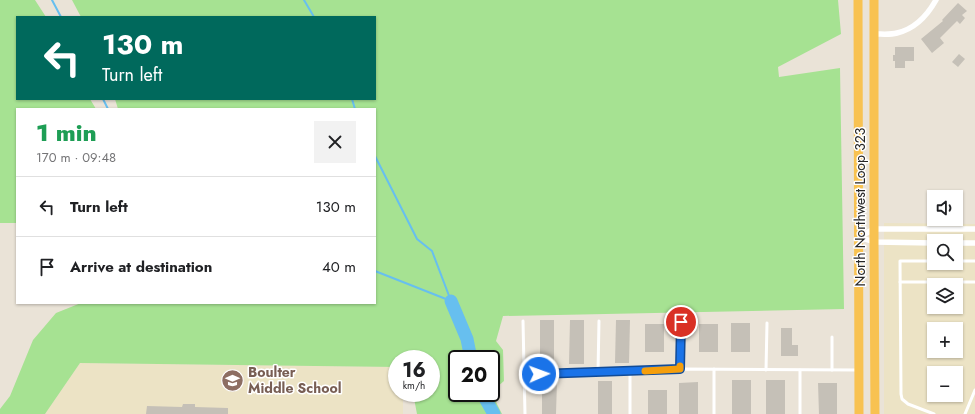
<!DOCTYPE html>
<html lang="en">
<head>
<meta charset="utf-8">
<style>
  body { margin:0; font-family:Jost,sans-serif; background:#f2f2f2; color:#202124; height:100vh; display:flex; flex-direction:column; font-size:15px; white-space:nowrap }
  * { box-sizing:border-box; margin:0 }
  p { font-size:13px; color:#757577 }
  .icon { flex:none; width:22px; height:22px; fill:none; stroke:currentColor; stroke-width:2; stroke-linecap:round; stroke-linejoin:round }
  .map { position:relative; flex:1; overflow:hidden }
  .drawer { position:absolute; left:16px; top:108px; width:360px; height:196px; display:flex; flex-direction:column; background:#fff; border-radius:0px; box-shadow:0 1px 3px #0004 }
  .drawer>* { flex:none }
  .banner { position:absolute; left:16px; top:16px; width:360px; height:84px; border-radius:0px; box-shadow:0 1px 3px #0004; background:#00695c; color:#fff; overflow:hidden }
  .controls { position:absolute; left:927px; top:190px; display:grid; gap:8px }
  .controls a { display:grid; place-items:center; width:36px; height:36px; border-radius:0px; background:#fff; box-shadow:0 1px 3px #0004; font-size:20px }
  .speed { position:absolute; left:388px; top:350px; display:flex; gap:8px; font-size:20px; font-weight:700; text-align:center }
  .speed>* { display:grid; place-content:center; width:52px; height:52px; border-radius:50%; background:#fff; box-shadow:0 1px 3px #0004; line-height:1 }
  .speed small { font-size:10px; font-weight:400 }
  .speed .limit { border:2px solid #111; border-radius:6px; background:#fff; color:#111 }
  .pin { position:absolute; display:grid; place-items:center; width:34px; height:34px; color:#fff; margin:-17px; border:2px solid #fff; border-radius:50%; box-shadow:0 1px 4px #0007 }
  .me { position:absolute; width:44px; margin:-22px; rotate:88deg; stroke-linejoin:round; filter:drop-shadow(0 0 3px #0008) }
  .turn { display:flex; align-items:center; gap:14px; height:84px; padding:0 20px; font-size:18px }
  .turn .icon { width:52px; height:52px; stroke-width:2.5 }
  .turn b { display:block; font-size:28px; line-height:34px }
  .round { display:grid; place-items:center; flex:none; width:42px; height:42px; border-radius:0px; background:#f2f2f2 }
  .headline { display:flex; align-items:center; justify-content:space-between; height:68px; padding:0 20px }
  h1 { font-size:24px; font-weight:800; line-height:30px; color:#1e9e55 }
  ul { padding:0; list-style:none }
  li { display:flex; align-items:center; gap:12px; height:60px; padding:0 20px; border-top:1px solid #e0e0e0 }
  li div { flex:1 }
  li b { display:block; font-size:15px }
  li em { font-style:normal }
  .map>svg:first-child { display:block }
</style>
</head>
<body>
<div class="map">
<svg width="975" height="414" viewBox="0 0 975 414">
  <rect width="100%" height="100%" fill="#eae3d7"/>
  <g fill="#ece3c5" fill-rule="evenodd">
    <path d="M884,223L975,224V414H884ZM934,241H956V263H934ZM934,285H956V307H934ZM934,329H956V351H934ZM934,373H956V395H934Z"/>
    <path d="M80,363L397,367V393H403V414H45Z"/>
  </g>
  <g fill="#a6e292">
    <path d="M0,0H35L46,17H17V99H90L96,109H17V223H0Z"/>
    <path d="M72,0H838L841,34L778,67L779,77L840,68L844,309L503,316L496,341L503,350L504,381L491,392V359H457V393L491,392L502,414H417L413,393H431V359H397V367L80,363L45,414H0V409L10,396L33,340L56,313L81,303H375V109H118L115,99H375V17H81Z"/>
  </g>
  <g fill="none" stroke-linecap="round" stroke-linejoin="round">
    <g stroke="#67bfef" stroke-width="2">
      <path d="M52,0L61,17"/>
      <path d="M304,0L314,17"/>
      <path d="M103,99L108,109"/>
      <path d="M352,99L355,109"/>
      <path d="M375,156L417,239L432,251L451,301"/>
      <path d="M375,271L451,301"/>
    </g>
    <g stroke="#67bfef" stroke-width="13">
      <path d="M451,301L467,339L471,359"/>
      <path d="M482,393L494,414"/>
    </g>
  </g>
  <g fill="#c5c0b7">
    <path d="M958,3L967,11L962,15L965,18L960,24L957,21L940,38L944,43L932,53L921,39L943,21L942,20Z"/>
    <path d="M895,47H914V61H905V68H895V61H893V55H895Z"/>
    <path d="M959,54L965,59L958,67L952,62Z"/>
    <rect x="540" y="320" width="14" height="44"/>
    <path d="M570,320H584V364H569Z"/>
    <path d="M616,320H630L629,363H615Z"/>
    <rect x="731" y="323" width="19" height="29"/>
    <rect x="645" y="324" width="19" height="28"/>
    <rect x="699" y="324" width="19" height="28"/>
    <path d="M781,328H792V345H798V356H781Z"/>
    <rect x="732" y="380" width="19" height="34"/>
    <rect x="766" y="380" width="19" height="34"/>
    <path d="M542,381H557L556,414H542Z"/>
    <rect x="598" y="381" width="14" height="33"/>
    <path d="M698,382V414H679V383Z"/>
    <path d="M818,383H837V414H819Z"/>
    <rect x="648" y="390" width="19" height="24"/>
    <path d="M183,404H195V407L228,408V414H146L147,406L182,407Z"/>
  </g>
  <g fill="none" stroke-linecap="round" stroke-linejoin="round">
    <g stroke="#fff" stroke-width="3">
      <path d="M956,261H975"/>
      <path d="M900,282H975"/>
      <path d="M523,321L525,414"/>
      <path d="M832,337V370"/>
      <path d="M680,369L681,321"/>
      <path d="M714,369V414"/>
      <path d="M766,370L767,323"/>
      <path d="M598,372L599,321"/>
      <path d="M524,375L682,369L858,370"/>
      <path d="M630,414V371"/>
      <path d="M800,414V370"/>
      <path d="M934,414L908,404L902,399L901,394L900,261H934"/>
      <path d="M965,414L975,390"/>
    </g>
    <g stroke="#fff" stroke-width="5.5">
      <path d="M875,34C882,34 890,35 897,33C915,29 927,16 936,0"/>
      <path d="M859,237L874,229H975"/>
      <path d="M859,237L874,242L934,243"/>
      <path d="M956,243H975"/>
    </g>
    <g stroke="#f8c251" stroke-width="9">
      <path d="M858,0L859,414"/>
      <path d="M874,0V242L875,414"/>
    </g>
  </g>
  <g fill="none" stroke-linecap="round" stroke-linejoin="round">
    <defs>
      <path id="route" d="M539,374L680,369L681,322"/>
    </defs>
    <use href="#route" stroke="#114b97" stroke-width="10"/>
    <use href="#route" stroke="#1a73e8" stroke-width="7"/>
    <path stroke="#f59e0b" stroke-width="7" d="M645,371L680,369V366"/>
  </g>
  <defs>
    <symbol id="school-disc" viewBox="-11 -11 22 22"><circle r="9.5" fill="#8d6e63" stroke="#fff"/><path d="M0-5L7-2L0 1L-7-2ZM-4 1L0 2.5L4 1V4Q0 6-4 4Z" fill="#fff"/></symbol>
  </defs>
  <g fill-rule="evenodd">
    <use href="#school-disc" x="220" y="368" width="25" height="25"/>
  </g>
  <g text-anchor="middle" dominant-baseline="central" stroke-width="3" stroke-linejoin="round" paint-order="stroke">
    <g font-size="14" fill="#262626" stroke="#fff">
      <text transform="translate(860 207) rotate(-90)">North Northwest Loop 323</text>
    </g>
    <g font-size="14" font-weight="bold" fill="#785e54" stroke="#fff" text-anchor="start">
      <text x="248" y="372">Boulter<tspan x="248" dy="16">Middle School</tspan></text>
    </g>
  </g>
</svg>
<div class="controls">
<a><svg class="icon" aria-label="sound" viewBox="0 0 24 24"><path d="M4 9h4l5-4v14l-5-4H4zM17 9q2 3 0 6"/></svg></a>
<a><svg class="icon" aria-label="search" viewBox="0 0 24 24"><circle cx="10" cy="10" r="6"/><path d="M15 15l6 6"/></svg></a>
<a><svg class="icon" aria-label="layers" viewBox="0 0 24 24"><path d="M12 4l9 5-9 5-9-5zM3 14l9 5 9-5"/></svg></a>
<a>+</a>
<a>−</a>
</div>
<div class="speed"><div>16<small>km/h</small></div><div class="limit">20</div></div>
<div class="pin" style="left:681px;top:322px;background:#d93025"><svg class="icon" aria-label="arrive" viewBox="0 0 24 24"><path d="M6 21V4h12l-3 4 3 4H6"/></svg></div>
<svg class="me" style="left:539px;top:374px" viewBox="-20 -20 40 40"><circle r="17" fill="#1a73e8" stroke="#fff" stroke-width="3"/><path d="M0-11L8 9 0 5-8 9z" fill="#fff"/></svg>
<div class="banner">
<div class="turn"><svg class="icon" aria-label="left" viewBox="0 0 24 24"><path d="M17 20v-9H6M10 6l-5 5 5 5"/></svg><div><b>130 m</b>Turn left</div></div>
</div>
<section class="drawer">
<div class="headline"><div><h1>1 min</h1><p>170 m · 09:48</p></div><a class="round"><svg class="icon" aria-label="close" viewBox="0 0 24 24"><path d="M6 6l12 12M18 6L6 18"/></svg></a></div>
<ul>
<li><svg class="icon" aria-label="left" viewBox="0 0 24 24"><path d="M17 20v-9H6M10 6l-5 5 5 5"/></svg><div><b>Turn left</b></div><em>130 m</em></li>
<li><svg class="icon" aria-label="arrive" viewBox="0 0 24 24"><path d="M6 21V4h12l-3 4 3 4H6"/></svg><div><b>Arrive at destination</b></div><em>40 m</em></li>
</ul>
</section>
</div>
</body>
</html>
